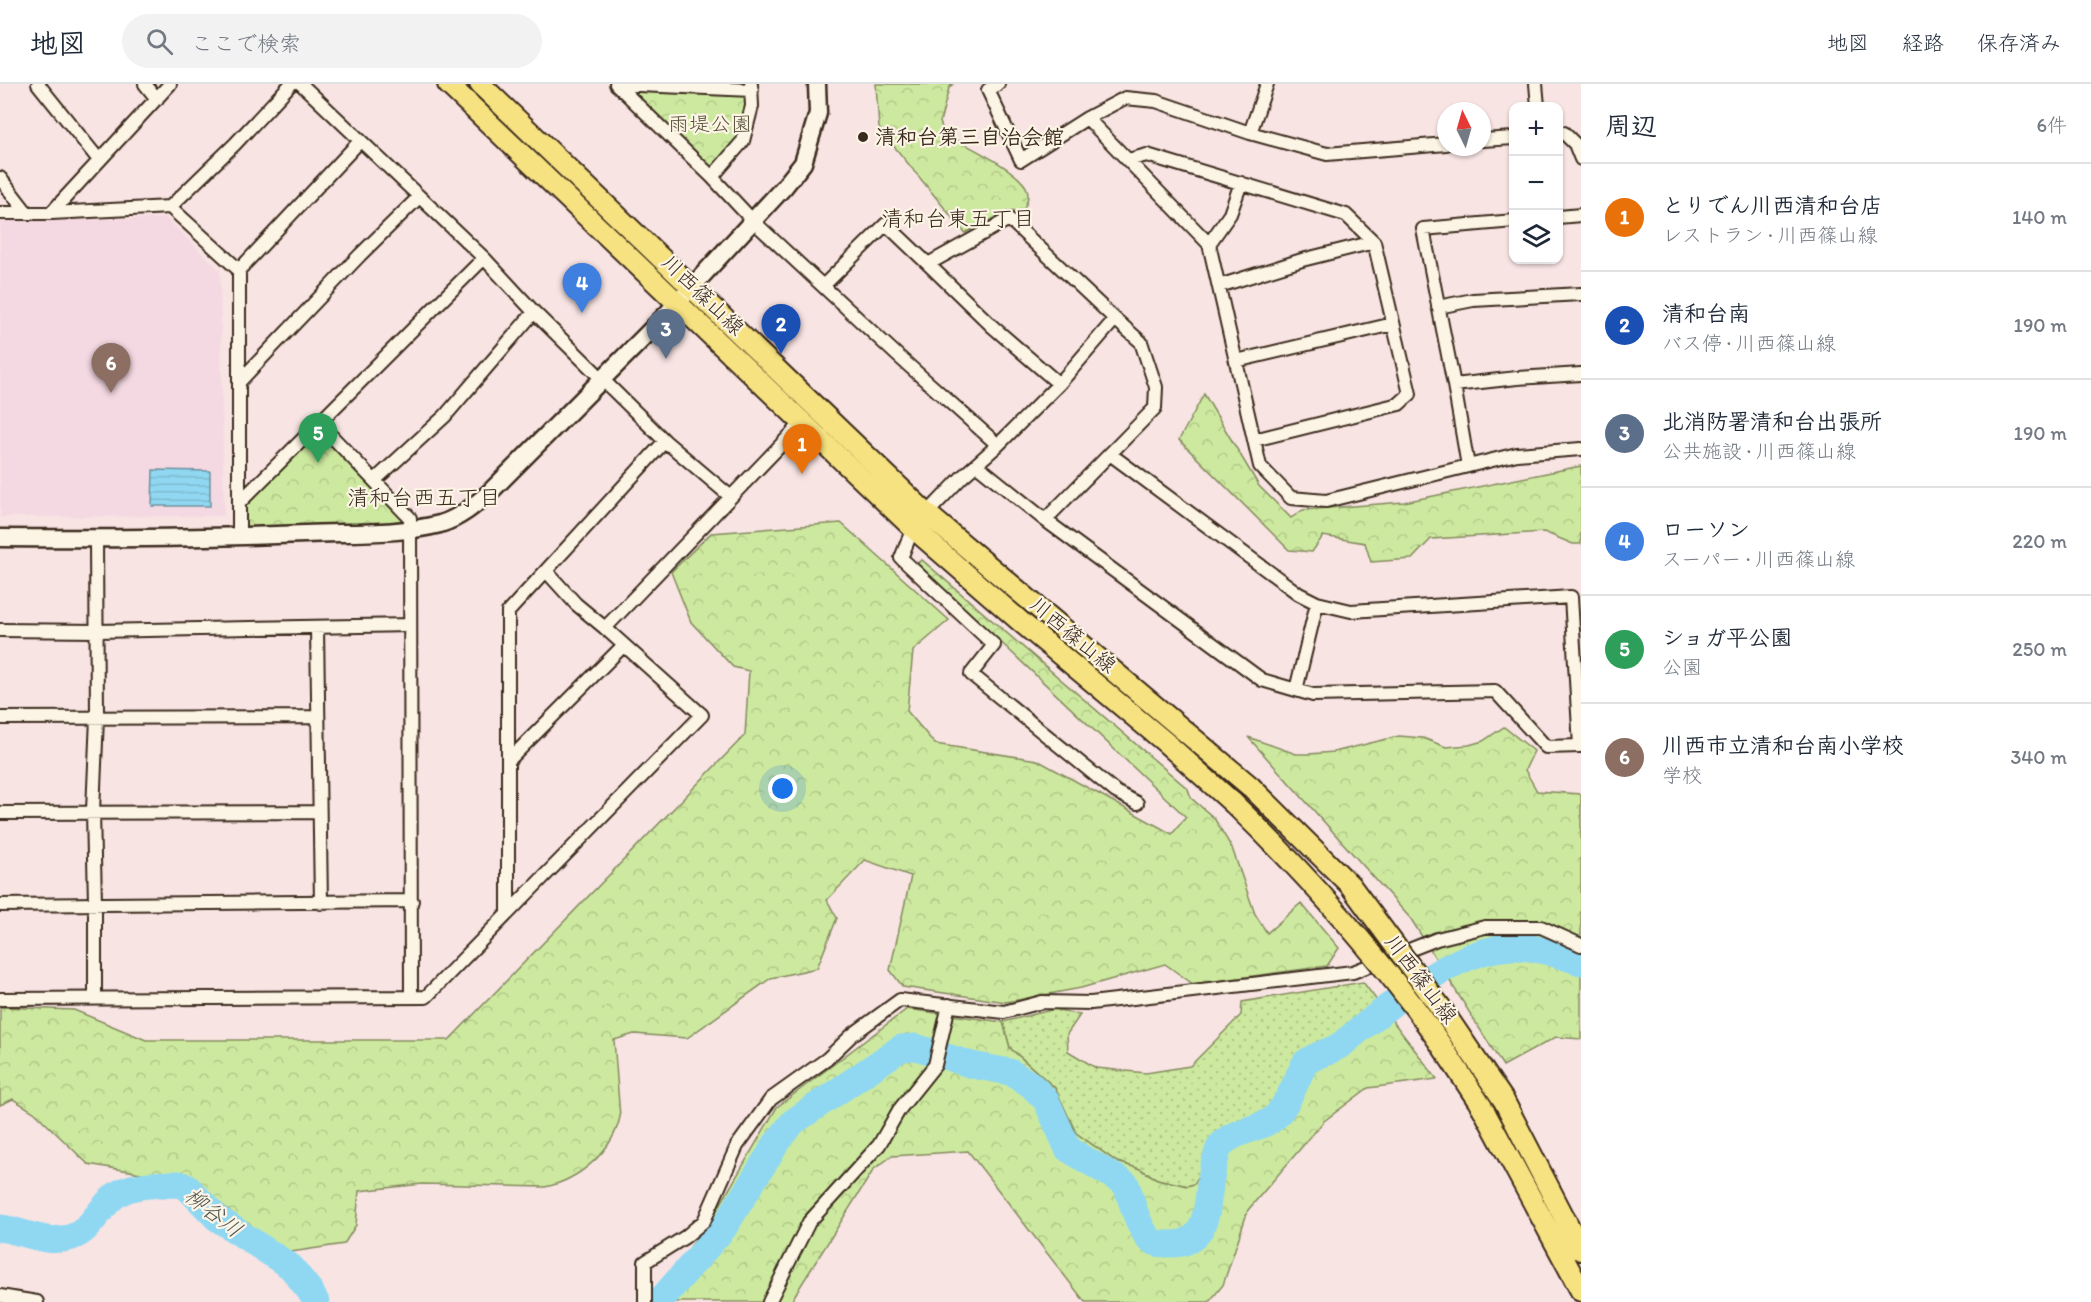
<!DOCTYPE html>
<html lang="ja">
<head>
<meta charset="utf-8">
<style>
  :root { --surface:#fff; --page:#f2f2f3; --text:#1f2937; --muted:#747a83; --line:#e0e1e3; --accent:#2563eb }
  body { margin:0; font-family:Itim,"Klee One",sans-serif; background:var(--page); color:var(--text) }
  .controls { position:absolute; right:18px; top:18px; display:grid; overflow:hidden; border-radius:12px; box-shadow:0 2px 4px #0004 }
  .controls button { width:54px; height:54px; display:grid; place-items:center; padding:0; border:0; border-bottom:2px solid var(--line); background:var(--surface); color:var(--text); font:30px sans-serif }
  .compass { position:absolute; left:1437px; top:18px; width:54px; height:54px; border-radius:50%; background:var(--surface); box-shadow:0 2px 4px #0004; rotate:355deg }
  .you { position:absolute; left:783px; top:705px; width:21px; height:21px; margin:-15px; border:4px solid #fff; border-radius:50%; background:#1a73e8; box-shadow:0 0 0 9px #1a73e833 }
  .badge { display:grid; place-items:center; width:39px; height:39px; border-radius:50%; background:var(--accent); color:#fff; font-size:20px; font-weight:700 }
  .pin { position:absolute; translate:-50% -50px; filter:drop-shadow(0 2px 3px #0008) }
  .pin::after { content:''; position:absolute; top:32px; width:21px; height:18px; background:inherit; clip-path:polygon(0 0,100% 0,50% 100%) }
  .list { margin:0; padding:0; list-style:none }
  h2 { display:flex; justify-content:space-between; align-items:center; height:78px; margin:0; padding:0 24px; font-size:26px }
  h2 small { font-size:20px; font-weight:400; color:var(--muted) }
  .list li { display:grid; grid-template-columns:39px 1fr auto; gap:18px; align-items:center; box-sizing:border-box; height:108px; padding:0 24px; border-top:2px solid var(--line) }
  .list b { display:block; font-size:22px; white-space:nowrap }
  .list p { margin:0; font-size:20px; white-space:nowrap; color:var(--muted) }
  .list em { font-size:20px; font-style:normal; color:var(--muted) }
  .icon { flex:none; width:33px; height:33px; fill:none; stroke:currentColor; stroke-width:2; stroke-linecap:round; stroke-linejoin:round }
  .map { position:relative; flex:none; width:1581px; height:1218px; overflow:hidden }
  header { display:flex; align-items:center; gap:36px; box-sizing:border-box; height:84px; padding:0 30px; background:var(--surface); border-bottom:2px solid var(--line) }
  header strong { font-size:28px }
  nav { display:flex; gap:33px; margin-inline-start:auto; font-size:21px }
  .search { width:420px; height:54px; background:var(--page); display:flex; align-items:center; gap:15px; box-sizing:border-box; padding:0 21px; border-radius:33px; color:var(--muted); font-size:22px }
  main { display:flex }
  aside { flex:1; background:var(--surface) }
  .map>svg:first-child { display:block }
</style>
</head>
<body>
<header>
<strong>地図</strong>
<div class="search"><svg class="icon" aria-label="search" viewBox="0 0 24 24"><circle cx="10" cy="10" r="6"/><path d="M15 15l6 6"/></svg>ここで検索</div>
<nav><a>地図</a><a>経路</a><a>保存済み</a></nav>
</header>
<main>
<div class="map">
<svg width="1581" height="1218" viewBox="0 0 1581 1218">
  <defs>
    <pattern id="grass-dots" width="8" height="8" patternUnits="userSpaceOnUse" patternTransform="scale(1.5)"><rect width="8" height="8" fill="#cde99f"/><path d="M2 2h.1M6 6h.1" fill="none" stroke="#b1c888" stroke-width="1.8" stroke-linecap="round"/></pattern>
    <pattern id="forest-crowns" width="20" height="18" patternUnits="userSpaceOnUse" patternTransform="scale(1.5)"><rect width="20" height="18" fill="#cde99f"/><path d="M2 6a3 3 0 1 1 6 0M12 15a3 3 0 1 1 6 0" fill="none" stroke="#b1c888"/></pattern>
    <pattern id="water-rules" width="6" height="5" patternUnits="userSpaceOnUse" patternTransform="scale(1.5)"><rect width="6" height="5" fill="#90d8f2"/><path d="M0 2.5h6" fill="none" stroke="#7dbacf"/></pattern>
  </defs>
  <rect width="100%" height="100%" fill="#f8e4e3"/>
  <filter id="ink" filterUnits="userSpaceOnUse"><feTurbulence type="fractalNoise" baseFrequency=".0167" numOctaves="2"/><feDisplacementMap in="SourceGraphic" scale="12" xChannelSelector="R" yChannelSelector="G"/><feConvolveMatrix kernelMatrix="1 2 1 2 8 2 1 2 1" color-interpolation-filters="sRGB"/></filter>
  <g filter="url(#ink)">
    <path fill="#f5d9e2" d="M166 134 220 186 224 432 0 433V137Z"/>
    <path fill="url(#grass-dots)" stroke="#848a5e" stroke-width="1.5" d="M1363 898 1378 918 1292 986 1271 1030 1224 1054 1194 1100 1188 1102 1157 1095 1140 1085 1117 1078 1076 1049 1055 1004 1010 964 1003 938 1055 925 1080 931 1067 950 1068 967 1096 984 1146 989 1190 982 1241 931 1242 918Z"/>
    <path fill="url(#forest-crowns)" stroke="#848a5e" stroke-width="1.5" d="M616 0 752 6 743 57 712 93Z
      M876 0H953L949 4 940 38 944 49C965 61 1014 83 1026 103 1030 111 1027 118 1024 125L997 133 965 149 879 44Z
      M1204 310 1259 402 1291 434 1303 426 1404 418 1581 382V460H1573L1544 448 1431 455 1412 475 1371 478 1365 459 1323 452 1312 468 1289 466 1179 356Z
      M319 339 410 434 409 446 239 453V419Z
      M841 439 949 536 913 567 907 627 935 660 1037 676 1172 750 1186 733 917 479 922 476 1188 705 1191 714 1214 734 1232 764 1255 830 1267 849 1301 819 1339 864 1327 882 1193 900 1165 880 1081 904 1006 918 903 903 890 886 911 792 865 776 827 816 837 834 817 884 771 894 687 954 634 950 614 956 620 1033C613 1067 579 1096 545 1103L422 1100 359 1107 356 1141 344 1160 291 1168 276 1165 194 1098 88 1080 34 1028 13 1015 0 1021V923L74 926 146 956H449L745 651 749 587 733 583 691 538 671 488 711 449Z
      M1504 643 1534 667 1525 686 1537 707 1581 710V955L1556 953 1503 982 1411 835 1248 653 1296 670H1309L1334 668 1399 652 1423 654 1446 663 1469 661 1483 657Z
      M1378 918 1437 995 1368 1004 1324 1037 1248 1126 1223 1201 1209 1218H1085L968 1067 892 1072 874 1085 793 1214V1218H669L667 1196 720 1121 777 1023 907 925 1003 938 1010 964 1055 1004 1076 1049 1117 1078 1140 1085 1157 1095 1187 1102 1194 1100 1224 1054 1271 1030 1292 986Z"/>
    <path fill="url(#water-rules)" stroke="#6e929d" stroke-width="1.5" d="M153 386 210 387V422H152Z"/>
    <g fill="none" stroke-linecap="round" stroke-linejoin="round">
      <path stroke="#90d8f2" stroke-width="27" d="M0 1144C23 1147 45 1160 68 1154 90 1150 99 1123 116 1111 133 1099 159 1101 179 1100L187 1103 217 1134 291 1183 310 1207 316 1218
        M659 1218 723 1145 776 1060 793 1038 901 964 916 963 972 981 1010 988 1030 1000 1046 1016 1068 1065 1126 1100C1132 1118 1137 1140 1149 1155 1153 1159 1160 1160 1166 1160 1219 1163 1202 1109 1216 1074 1217 1070 1218 1064 1221 1061 1233 1046 1260 1046 1274 1034 1287 1023 1297 994 1305 979 1316 970 1331 968 1342 960 1386 924 1455 863 1515 863 1538 863 1559 871 1581 878"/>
      <defs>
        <path id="street" d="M38 0 99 76
          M145 0 157 15
          M301 0 484 174 534 228 665 357 731 413
          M616 0 712 93 753 137 897 271 998 361 1059 300 1115 235 1009 135 928 180 886 140 824 201
          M616 0 752 6
          M998 0 988 6 1021 76 1087 34 1209 160 1260 382 1291 414 1326 417 1517 370 1581 365
          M1267 0 1250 49 1327 70 1446 60
          M1536 0 1538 22
          M1087 34 1125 14 1156 17 1250 49
          M1558 50 1564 49 1575 60 1581 75
          M1482 56 1514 54
          M1128 76 1147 71 1346 131 1374 158 1410 310 1399 320 1254 356
          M712 93 743 57 752 22 751 0
          M0 94 27 129
          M170 123 235 60 291 0
          M0 129H51L170 123 239 186V453
          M51 129 170 0
          M1558 133 1581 131
          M1209 160 1230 130 1241 99
          M928 180 993 243 1059 300
          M239 186 360 57
          M1219 202 1302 176 1374 158
          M1438 223 1473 216 1581 210
          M1236 277 1393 240
          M239 298 360 171 419 113
          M1454 301 1517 294 1581 290
          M319 339 484 174
          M998 361 962 393 913 444 901 474 994 561 971 590 1116 708 1137 719
          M1110 370 1299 510 1317 519 1351 527 1571 513 1580 662 1546 663 1495 607 1313 611 1262 596 1045 436 1155 324 1156 303 1141 258 1115 235
          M977 381 1045 436
          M1468 382 1454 301 1423 145 1514 137
          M375 396 445 332 534 228
          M239 419 319 339 410 434 411 913
          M547 488 576 520 605 544
          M317 544 321 819
          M0 546 97 547 410 541
          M1296 606 1317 519
          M0 634 317 633
          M508 677 624 561
          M0 729 319 728
          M0 821 412 817
          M508 828V528L665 357
          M0 915 426 913 702 631 605 544 802 339
          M95 915V819L93 727 97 634 96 455
          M0 1212 37 1218
          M645 1218V1178L685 1153 704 1137 737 1062 771 1015 827 975 852 951 900 916 1004 928 1042 918 1091 919 1353 888 1437 855 1485 843H1541L1581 861
          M769 1218 809 1138 879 1061 899 1026 935 981 949 921"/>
        <path id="secondary" d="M0 454C102 455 203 454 305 450 349 448 397 451 440 440 460 434 475 421 490 408L665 232 784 103 803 79 818 29 817 0"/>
        <path id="primary" d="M448 0 913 444 1021 538 1165 658 1233 719
          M480 0 926 429 1251 703
          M1504 1017 1581 1166
          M1482 1023 1581 1207"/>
      </defs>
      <use href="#street" stroke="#3b2a1e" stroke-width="16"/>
      <use href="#secondary" stroke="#3b2a1e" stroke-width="21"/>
      <use href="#primary" stroke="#3b2a1e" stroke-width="24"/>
      <use href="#street" stroke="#fcf5e5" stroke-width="12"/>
      <use href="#secondary" stroke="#fcf5e5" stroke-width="16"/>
      <use href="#primary" stroke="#f7e281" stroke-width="20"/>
      <defs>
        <path id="primary-bridge" d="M1251 703 1350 801 1441 924 1504 1017
          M1233 719C1299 783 1360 851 1415 924 1439 956 1460 990 1482 1023"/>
      </defs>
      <use href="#primary-bridge" stroke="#3b2a1e" stroke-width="24" stroke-linecap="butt"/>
      <use href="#primary-bridge" stroke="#f7e281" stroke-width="20"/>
    </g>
  </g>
  <circle fill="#3b2a1e" stroke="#fcf5e5" stroke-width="2" cx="863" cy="53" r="6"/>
  <g text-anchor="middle" stroke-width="4.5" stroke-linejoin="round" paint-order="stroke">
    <g font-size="21" fill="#585038" stroke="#fcf5e5">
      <text x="710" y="47">雨堤公園</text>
    </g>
    <g font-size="21" font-weight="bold" fill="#3b2a1e" stroke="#fcf5e5" text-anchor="start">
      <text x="875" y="60">清和台第三自治会館</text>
    </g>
    <g font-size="21" fill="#3b2a1e" stroke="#fcf5e5">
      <text transform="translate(703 211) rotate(44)" y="7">川西篠山線</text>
      <text transform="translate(1073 551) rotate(40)" y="7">川西篠山線</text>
      <text transform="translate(1421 895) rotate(53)" y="7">川西篠山線</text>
    </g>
    <g font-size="22" fill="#3b2a1e" stroke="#fcf5e5">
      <text x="958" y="142">清和台東五丁目</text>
      <text x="424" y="421">清和台西五丁目</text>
    </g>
    <g font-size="22" font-style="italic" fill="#505653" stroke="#fcf5e5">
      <text transform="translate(214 1128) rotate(38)" y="8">柳谷川</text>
    </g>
  </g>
</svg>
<div class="controls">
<button>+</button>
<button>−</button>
<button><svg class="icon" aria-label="layers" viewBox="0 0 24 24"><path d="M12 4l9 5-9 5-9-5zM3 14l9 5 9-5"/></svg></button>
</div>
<svg class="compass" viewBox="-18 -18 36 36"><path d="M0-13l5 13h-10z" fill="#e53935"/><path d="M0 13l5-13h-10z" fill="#747a83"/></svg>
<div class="you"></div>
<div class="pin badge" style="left:802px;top:390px;background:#e8710a">1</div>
<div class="pin badge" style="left:781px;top:270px;background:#1a4fb4">2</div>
<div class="pin badge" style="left:666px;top:275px;background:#5c6f8a">3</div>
<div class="pin badge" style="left:582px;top:229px;background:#3f7fe0">4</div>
<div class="pin badge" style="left:318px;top:379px;background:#2e9e5b">5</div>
<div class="pin badge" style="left:111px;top:309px;background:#8d6e63">6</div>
</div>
<aside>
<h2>周辺<small>6件</small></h2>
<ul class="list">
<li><span class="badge" style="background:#e8710a">1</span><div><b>とりでん川西清和台店</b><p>レストラン · 川西篠山線</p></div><em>140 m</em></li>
<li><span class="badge" style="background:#1a4fb4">2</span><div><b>清和台南</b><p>バス停 · 川西篠山線</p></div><em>190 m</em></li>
<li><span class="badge" style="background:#5c6f8a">3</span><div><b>北消防署清和台出張所</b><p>公共施設 · 川西篠山線</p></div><em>190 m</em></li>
<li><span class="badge" style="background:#3f7fe0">4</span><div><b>ローソン</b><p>スーパー · 川西篠山線</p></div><em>220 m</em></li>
<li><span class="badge" style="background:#2e9e5b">5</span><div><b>ショガ平公園</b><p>公園</p></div><em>250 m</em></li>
<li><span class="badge" style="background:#8d6e63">6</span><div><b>川西市立清和台南小学校</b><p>学校</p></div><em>340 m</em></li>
</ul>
</aside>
</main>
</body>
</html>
